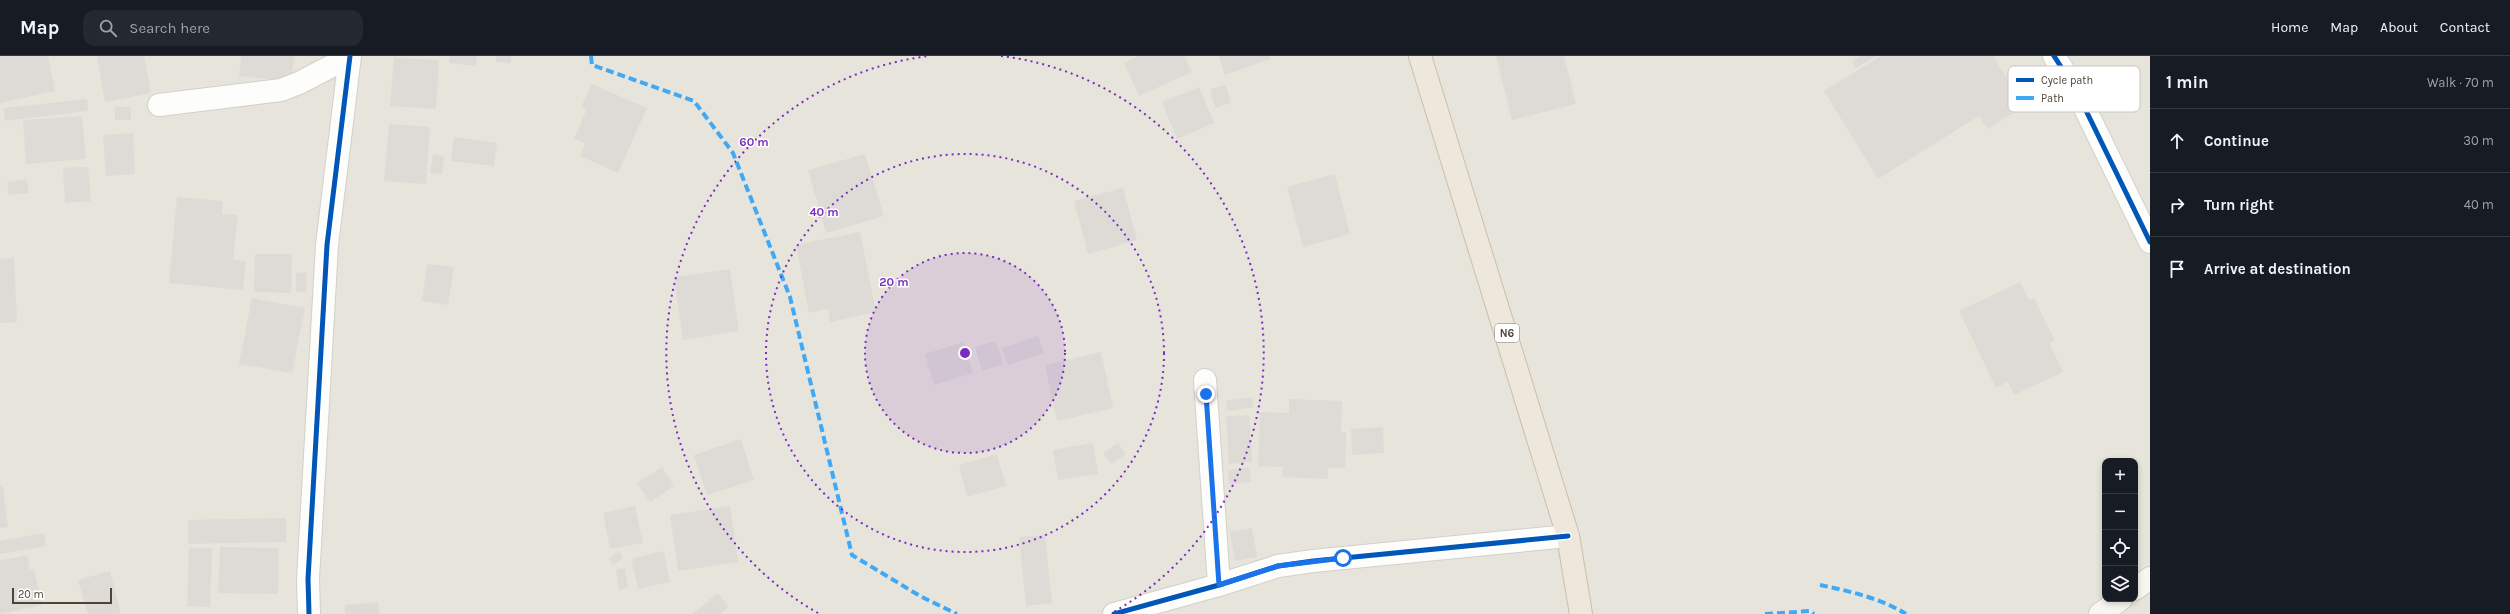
<!DOCTYPE html>
<html lang="en">
<head>
<meta charset="utf-8">
<style>
  :root { --surface:#171b24; --page:#242831; --text:#f1f3f6; --muted:#9ea1a6; --line:#363941 }
  body { margin:0; font-family:Karla,sans-serif; background:var(--page); color:var(--text) }
  .controls { position:absolute; right:12px; bottom:12px; display:grid; overflow:hidden; border-radius:8px; box-shadow:0 2px 6px #0003 }
  .controls button { width:36px; height:36px; display:grid; place-items:center; padding:0; border:0; border-bottom:1px solid var(--line); background:var(--surface); color:var(--text); font:20px sans-serif }
  .scale { position:absolute; left:12px; bottom:10px; width:100px; box-sizing:border-box; padding-left:4px; border:2px solid #4b4439; border-top:0; font-size:11px; line-height:14px; white-space:nowrap; color:#4b4439; -webkit-text-stroke:3px #fff; paint-order:stroke }
  .stop { position:absolute; width:12px; height:12px; margin:-9px; border:3px solid #1a73e8; border-radius:50%; background:#fff }
  .stop.end { background:#1a73e8; border-color:#fff; box-shadow:0 1px 4px #0008 }
  .list { margin:0; padding:0; list-style:none }
  h2 { display:flex; justify-content:space-between; align-items:center; height:52px; margin:0; padding:0 16px; font-size:17px }
  h2 small { font-size:13px; font-weight:400; color:var(--muted) }
  .list li { display:grid; grid-template-columns:26px 1fr auto; gap:12px; align-items:center; box-sizing:border-box; height:64px; padding:0 16px; border-top:1px solid var(--line) }
  .list b { display:block; font-size:15px; white-space:nowrap }
  .list em { font-size:13px; font-style:normal; color:var(--muted) }
  .icon { flex:none; width:22px; height:22px; fill:none; stroke:currentColor; stroke-width:2; stroke-linecap:round; stroke-linejoin:round }
  .map { position:relative; flex:none; width:2150px; height:558px; overflow:hidden }
  header { display:flex; align-items:center; gap:24px; box-sizing:border-box; height:56px; padding:0 20px; background:var(--surface); border-bottom:1px solid var(--line) }
  header strong { font-size:19px }
  nav { display:flex; gap:22px; margin-inline-start:auto; font-size:14px }
  .search { width:280px; height:36px; background:var(--page); display:flex; align-items:center; gap:10px; box-sizing:border-box; padding:0 14px; border-radius:12px; color:var(--muted); font-size:15px }
  main { display:flex }
  aside { flex:1; background:var(--surface) }
  .map>svg:first-child { display:block }
</style>
</head>
<body>
<header>
<strong>Map</strong>
<div class="search"><svg class="icon" aria-label="search" viewBox="0 0 24 24"><circle cx="10" cy="10" r="6"/><path d="M15 15l6 6"/></svg>Search here</div>
<nav><a>Home</a><a>Map</a><a>About</a><a>Contact</a></nav>
</header>
<main>
<div class="map">
<svg width="2150" height="558" viewBox="0 0 2150 558">
  <rect width="100%" height="100%" fill="#f4f2ee"/>
  <path fill="#e7e4dc" fill-rule="evenodd" d="M0 0H2150V558H0ZM2105 405H2135V543H2105Z"/>
  <path fill="#dedbd6" d="M0 0H48L55 35 0 47Z
    M97 0H144L151 37 105 46Z
    M241 0H294L291 25 239 20Z
    M450 0H477L476 10 449 7Z
    M496 0H511V7L496 6Z
    M1139 0H1184L1192 16 1139 40 1124 7Z
    M1219 0H1269L1270 3 1225 19Z
    M1496 0H1564L1576 48 1512 64Z
    M1861 0H1877L1855 12 1852 5Z
    M1881 0H1993L2024 50 1988 73 1979 60 1878 123 1824 35Z
    M394 2 439 4 436 53 390 50Z
    M592 28 647 52 618 117 580 100 585 87 574 83 587 53 581 51Z
    M1226 29 1231 47 1215 52 1210 33Z
    M1199 31 1214 67 1177 83 1162 46Z
    M87 43 88 55 5 65 4 52Z
    M115 51H131V64H115Z
    M82 60 86 103 26 108 23 64Z
    M389 68 430 71 426 128 384 125Z
    M133 77 135 118 106 120 103 79Z
    M454 81 497 87 494 110 451 105Z
    M433 98 444 100 442 118 430 117Z
    M865 98 884 160 826 177 808 114Z
    M88 111 91 145 65 147 63 112Z
    M1335 118 1350 178 1303 191 1287 131Z
    M27 123 29 137 9 139 7 126Z
    M1123 132 1137 184 1088 198 1074 145Z
    M177 141 223 145 222 158 238 159 233 204 246 205 243 234 169 227Z
    M860 176 876 256 830 266 828 253 809 257 796 189Z
    M255 198H292L291 237 254 236Z
    M14 202 17 266 0 267V203Z
    M427 208 454 211 448 249 422 245Z
    M730 213 739 275 683 284 674 221Z
    M306 216 307 236H296V217Z
    M2020 226 2029 244 2034 242 2055 285 2049 287 2063 316 2014 339 2008 326 1996 332 1959 255Z
    M252 242 305 252 292 317 239 308Z
    M1038 280 1044 297 1008 309 1002 292Z
    M996 285 1003 308 982 315 975 291Z
    M964 286 973 317 934 329 925 298Z
    M1101 296 1113 352 1057 365 1045 309Z
    M1252 341 1253 351 1228 355 1226 345Z
    M1289 343 1342 345 1341 376H1346L1345 412H1328V423L1282 421 1283 411 1258 410 1260 356 1289 357Z
    M1249 359 1252 406 1229 408 1226 360Z
    M1383 371 1384 397 1352 399 1351 373Z
    M741 383 754 424 707 439 694 399Z
    M1093 387 1098 418 1058 424 1053 394Z
    M1118 387 1126 398 1111 408 1103 397Z
    M997 398 1006 430 967 441 959 409Z
    M662 411 674 430 650 446 637 427Z
    M1249 411 1251 426 1229 428 1228 414Z
    M0 429H3L8 471 0 472Z
    M635 450 643 487 610 493 603 457Z
    M730 450 738 506 678 515 670 459Z
    M286 462V486L188 488V464Z
    M1252 472 1257 501 1235 505 1230 476Z
    M44 477 46 490 0 498V485Z
    M1045 479 1052 547 1026 550 1019 481Z
    M220 491 279 492 278 538 218 537Z
    M189 492H212L210 551 187 550Z
    M619 495 623 502 613 509 609 502Z
    M664 495 670 526 638 533 631 503Z
    M27 499 30 514 34 513 42 549 0 558V505Z
    M625 512 628 532 619 534 616 513Z
    M110 515 121 558H88L78 524Z
    M718 537 729 551 720 558H692Z
    M378 546 379 558H345V549Z"/>
  <g fill="none" stroke-linecap="round" stroke-linejoin="round">
    <defs>
      <path id="street" d="M2054 0 2076 34 2150 186
        M159 49 281 34 299 27 349 1
        M1205 324 1219 529
        M309 558 308 523 327 189 350 0
        M1114 558 1219 529 1278 510 1313 505 1568 480"/>
      <path id="secondary" d="M2135 533 2150 522
        M2100 558 2121 543"/>
      <path id="highway" d="M1420 0 1568 480 1581 558"/>
    </defs>
    <use href="#street" stroke="#d2d0cb" stroke-width="24"/>
    <use href="#secondary" stroke="#d3cfc5" stroke-width="24"/>
    <use href="#highway" stroke="#ccbfa9" stroke-width="24"/>
    <use href="#street" stroke="#fdfdfc" stroke-width="22"/>
    <use href="#secondary" stroke="#f7f6f1" stroke-width="22"/>
    <use href="#highway" stroke="#ede8db" stroke-width="22"/>
    <path stroke="#3fa9f5" stroke-width="4" stroke-dasharray="8 4" stroke-linecap="butt" d="M591 0 592 9 694 45 733 97 790 241 852 499 920 540 957 558
      M1820 529C1849 535 1880 542 1906 558
      M1765 558 1810 555 1814 558"/>
    <defs>
      <path id="cycleway" d="M2054 0 2076 34 2150 186
        M309 558 308 523 327 189 350 0
        M1114 558 1219 529 1278 510 1313 505 1568 480"/>
    </defs>
    <use href="#cycleway" stroke="#fff" stroke-width="8"/>
    <use href="#cycleway" stroke="#0057b8" stroke-width="5"/>
  </g>
  <g fill="none" stroke-linecap="round" stroke-linejoin="round">
    <path stroke="#1a73e8" stroke-width="5" d="M1206 338 1219 529 1278 510 1343 502"/>
  </g>
  <circle cx="965" cy="297" r="100" fill="#7b2cbf" fill-opacity=".12"/>
  <g fill="none" stroke="#7b2cbf" stroke-width="2" stroke-dasharray="2 4">
    <circle cx="965" cy="297" r="100"/>
    <circle cx="965" cy="297" r="199"/>
    <path d="M818 557A299 299 0 0 1 929 0M1001 0A299 299 0 0 1 1112 557"/>
  </g>
  <g text-anchor="middle" stroke-width="3" stroke-linejoin="round" paint-order="stroke">
    <rect fill="#fff" stroke="#817c74" stroke-width="1" x="1495" y="268" width="24" height="18" rx="3"/>
    <g font-size="11" font-weight="bold" fill="#4b4439">
      <text x="1507" y="281">N6</text>
    </g>
  </g>
  <rect x="2008" y="10" width="132" height="46" rx="6" fill="#fff" stroke="#c9c7c4" stroke-width="1"/>
  <rect x="2016" y="22" width="18" height="4" fill="#0057b8"/>
  <rect x="2016" y="40" width="18" height="4" fill="#3fa9f5"/>
  <g font-size="11" fill="#4b4439">
    <text x="2041" y="28">Cycle path</text>
    <text x="2041" y="46">Path</text>
  </g>
  <circle cx="965" cy="297" r="6" fill="#7b2cbf" stroke="#fff" stroke-width="2"/>
  <g font-size="12" text-anchor="middle" font-weight="bold" fill="#7b2cbf" stroke="#fff" stroke-width="3" stroke-linejoin="round" paint-order="stroke">
    <text x="754" y="90">60 m</text>
    <text x="824" y="160">40 m</text>
    <text x="894" y="230">20 m</text>
  </g>
</svg>
<div class="controls">
<button>+</button>
<button>−</button>
<button><svg class="icon" aria-label="locate" viewBox="0 0 24 24"><circle cx="12" cy="12" r="6"/><path d="M12 2v4M12 18v4M2 12h4M18 12h4"/></svg></button>
<button><svg class="icon" aria-label="layers" viewBox="0 0 24 24"><path d="M12 4l9 5-9 5-9-5zM3 14l9 5 9-5"/></svg></button>
</div>
<div class="scale">20 m</div>
<div class="stop" style="left:1343px;top:502px"></div>
<div class="stop end" style="left:1206px;top:338px"></div>
</div>
<aside>
<h2>1 min<small>Walk · 70 m</small></h2>
<ul class="list">
<li><svg class="icon" aria-label="ahead" viewBox="0 0 24 24"><path d="M12 20V5M6 11l6-6 6 6"/></svg><div><b>Continue</b></div><em>30 m</em></li>
<li><svg class="icon" aria-label="right" viewBox="0 0 24 24"><path d="M7 20v-9h11M14 6l5 5-5 5"/></svg><div><b>Turn right</b></div><em>40 m</em></li>
<li><svg class="icon" aria-label="arrive" viewBox="0 0 24 24"><path d="M6 21V4h12l-3 4 3 4H6"/></svg><div><b>Arrive at destination</b></div></li>
</ul>
</aside>
</main>
</body>
</html>
